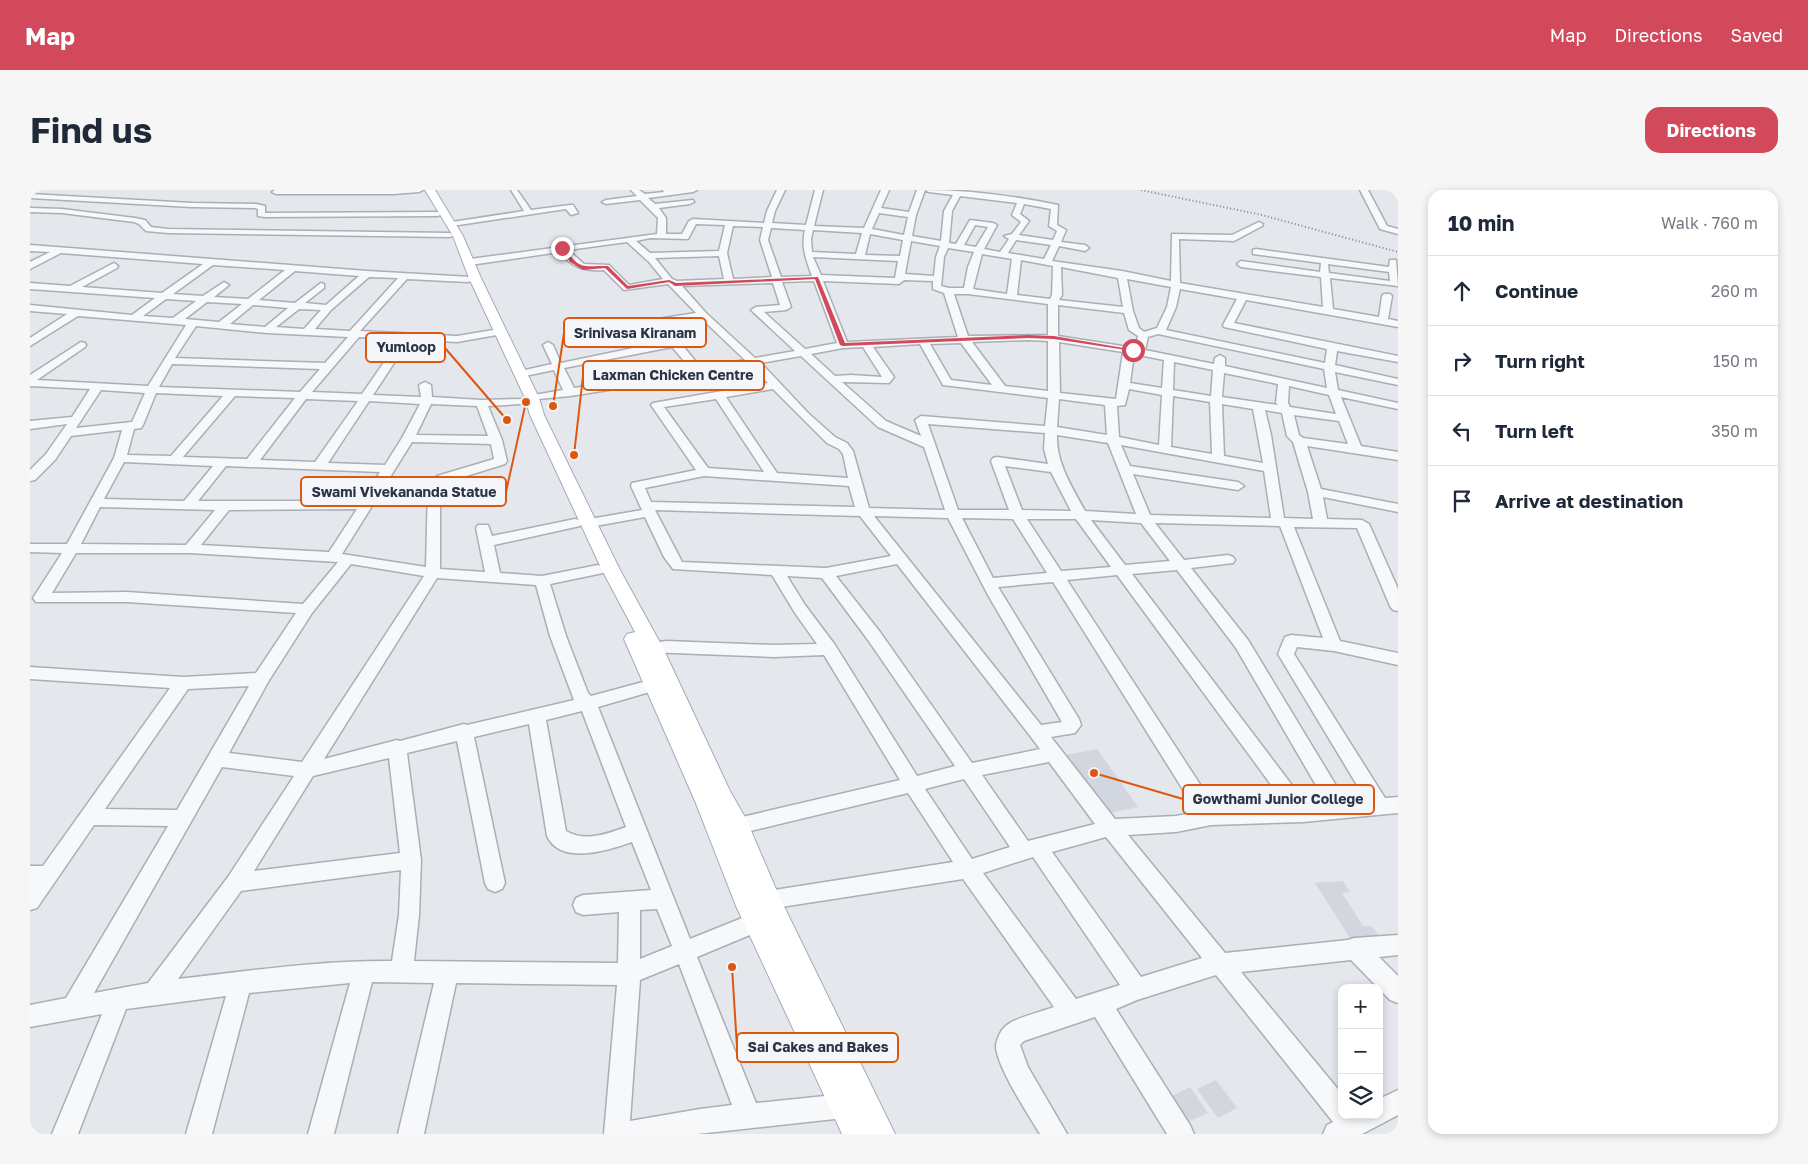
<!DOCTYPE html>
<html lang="en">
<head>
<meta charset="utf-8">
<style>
  :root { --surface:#fff; --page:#f6f6f7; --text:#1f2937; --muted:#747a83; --line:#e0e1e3; --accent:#d1495b }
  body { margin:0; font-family:"Golos Text",sans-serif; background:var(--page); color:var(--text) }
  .controls { position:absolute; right:15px; bottom:15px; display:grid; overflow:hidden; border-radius:10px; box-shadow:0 2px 8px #0003 }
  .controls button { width:45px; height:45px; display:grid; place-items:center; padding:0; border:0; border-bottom:1px solid var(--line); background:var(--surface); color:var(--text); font:25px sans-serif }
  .stop { position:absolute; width:15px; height:15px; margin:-11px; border:4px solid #d1495b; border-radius:50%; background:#fff }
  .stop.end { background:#d1495b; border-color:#fff; box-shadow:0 1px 5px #0008 }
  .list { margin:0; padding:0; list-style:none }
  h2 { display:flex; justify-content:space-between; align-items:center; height:65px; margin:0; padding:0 20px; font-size:21px }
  h2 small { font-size:16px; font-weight:400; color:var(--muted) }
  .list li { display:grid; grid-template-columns:32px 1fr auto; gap:15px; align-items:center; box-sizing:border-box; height:70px; padding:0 20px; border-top:1px solid var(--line) }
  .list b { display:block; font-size:19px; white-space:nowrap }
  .list em { font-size:16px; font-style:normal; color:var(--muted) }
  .icon { flex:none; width:28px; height:28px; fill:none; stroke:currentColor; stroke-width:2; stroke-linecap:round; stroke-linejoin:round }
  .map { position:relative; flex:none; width:1368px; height:944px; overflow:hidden; border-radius:15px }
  header { display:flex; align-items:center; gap:30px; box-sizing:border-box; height:70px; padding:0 25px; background:var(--accent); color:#fff }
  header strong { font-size:24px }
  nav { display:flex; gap:28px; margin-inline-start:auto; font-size:18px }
  .intro { display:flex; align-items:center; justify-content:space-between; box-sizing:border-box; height:120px; padding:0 30px }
  h1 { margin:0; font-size:35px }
  .button { padding:12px 22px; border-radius:15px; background:var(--accent); color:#fff; font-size:18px; font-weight:700 }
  main { display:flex; gap:30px; padding:0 30px }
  aside { flex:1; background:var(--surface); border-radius:15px; box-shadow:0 2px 8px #0003 }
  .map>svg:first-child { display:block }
</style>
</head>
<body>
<header>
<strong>Map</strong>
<nav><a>Map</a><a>Directions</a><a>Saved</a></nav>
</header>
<div class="intro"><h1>Find us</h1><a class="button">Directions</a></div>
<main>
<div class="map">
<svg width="1368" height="944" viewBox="0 0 1368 944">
  <rect width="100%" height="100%" fill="#e4e7ec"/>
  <path fill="#d2d6de" d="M1067 559 1108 617 1075 624 1036 565Z
    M1313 691 1320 702 1312 703 1333 736H1342L1351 749 1322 751 1285 693Z
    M1186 890 1207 918 1188 928 1167 899Z
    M1160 897 1178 923 1151 935 1134 910Z"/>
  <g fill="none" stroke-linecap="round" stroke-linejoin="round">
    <defs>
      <path id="minor" d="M245 0H393L389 2 363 4H246L242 2Z
        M481 0H487L501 20 540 15H543L548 23 541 25 536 19 422 36 418 34 422 32 494 21Z
        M601 0H609L615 4 634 2 633 0H667L663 2 618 8 625 14 663 10 664 12 660 14 629 18 636 28V44H652L659 31 663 29 734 33 737 21 747 0H755L745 21 742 33 776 35 785 0H793L784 36 834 38 851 0H859L851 18 879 22 887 0H895L886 25 882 46 911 51 914 21 923 5 899 2 895 0C939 0 985 6 1028 15L1027 35 1036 40 1031 52 1055 55 1059 58 1055 61 1029 56 1022 71 1092 81 1141 91 1142 44 1202 45 1229 32 1233 34 1232 36 1204 51 1149 49 1150 93 1293 117 1291 87 1211 77 1207 74 1211 71 1290 82 1291 73 1223 64V60L1226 59 1359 77 1360 70H1366L1368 96 1300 88 1303 119 1349 127 1352 106 1354 104H1360L1362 106 1358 129 1368 131V137L1216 110 1204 133 1368 166V172L1307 161 1305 175 1368 189V195L1305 182 1308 200 1368 213V219L1311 207 1331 256 1368 262V270L1277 256 1291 299 1368 314V322L1293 307 1297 329 1332 330 1339 334 1368 399V421L1363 420 1360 416 1327 338 1264 337 1310 451 1368 463V475L1304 461 1267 457 1264 464 1355 608 1368 607V623L1273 632 1181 635 1146 642 1098 645 1195 763 1318 750 1324 748 1368 745V765L1349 767 1368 786V813L1360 810 1321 770 1211 782 1312 904V925H1349V909L1368 900V925L1332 944H1293L1297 935 1303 932 1186 785 1107 810 1086 819 1160 935 1164 944H1137L1065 827 994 851 990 855 998 877 1037 944H1010C999 926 965 874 966 855 967 848 972 838 977 835 987 827 1011 822 1024 817L933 689 738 719 731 717 728 710 731 703 738 701 923 672 878 603 708 644 701 642 698 636 701 630 708 628 870 590 794 465 744 467 617 462 615 458 617 454 636 451 744 455 787 454 765 423 742 385 643 379 634 367 615 327 560 337 553 333 560 329 612 320 601 296 602 293 666 280 621 215 623 213 738 193 721 175 610 195 540 206 498 210 496 208 498 206 533 200 524 180 490 187 485 184 486 182 522 174 513 155 518 152 523 155 531 173 637 151 633 146 638 143 649 151 671 178 715 170 671 128 563 145 558 142 563 139 666 123 638 94 594 100 574 80C554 81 542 78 530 62L440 75 436 72 440 69 627 44 628 28 610 10 576 14 572 12 576 10 607 6ZM930 6 987 13 982 25 991 32 982 44 974 46 979 49 970 62 954 59 967 35 963 33 940 30 926 54 919 53 922 21ZM994 14 1021 19 1019 36 1027 41 1023 50 989 45 999 31 990 24ZM849 23 878 27 874 45 842 39ZM666 34 695 35 689 61 620 63 606 51 620 48 658 49ZM945 35 958 37 946 57 934 55ZM703 36 733 37 730 50 742 87 703 89 697 63ZM741 38 775 40C771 57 776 70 782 86L751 87 738 50ZM783 40 832 43 826 64 782 62 781 49ZM840 44 873 50 870 66 835 65ZM986 50 1021 55 1014 69 978 63ZM881 51 910 56 906 67 904 86 875 84ZM597 52 619 72 633 89 599 95 579 75 554 74 538 60ZM918 58 944 62 938 77 934 98H919L911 96 914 67ZM952 64 982 69 977 104 943 99ZM689 66 694 89 647 91 642 89 625 68ZM783 67 868 71 865 88 791 85ZM991 70 1023 76 1022 105 1020 109 987 105ZM1298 74 1359 82 1360 91 1299 83ZM1031 77 1088 88 1093 117 1029 110 1032 105ZM1097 89 1141 97 1137 117 1127 138 1114 142 1109 138 1103 121ZM874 90 903 91V99L914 103 928 147 817 152 793 91 869 94ZM784 91 807 153 775 159 734 122 756 120 761 117 752 92ZM743 93 750 115 726 117 721 120 765 161 725 168 676 123 652 96ZM1150 99 1207 109 1193 135 1194 137 1297 159 1295 173 1136 140 1146 117ZM924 104H938L1018 114V145L938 146ZM1028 115 1094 123 1099 140 1108 146 1105 158 1028 146ZM1128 144 1294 179 1297 198 1195 176V168L1190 165 1185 168 1184 174 1115 160 1118 147ZM998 150 1018 151V201L975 196 942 152ZM1029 152 1093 162 1086 209 1030 203ZM931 153 962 195 921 190 900 154ZM890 154 913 195 1018 208 1015 236 891 226 885 230 891 246 856 231 812 192 859 193 864 187 843 157ZM642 157 661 179 544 198 534 178ZM833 157 852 187 821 185 805 186 781 164 813 158ZM1104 164 1134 170 1132 198 1100 193ZM771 166 848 237 894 257 915 320 839 318 823 261 817 253 805 247 778 223 731 173ZM1144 172 1183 180 1181 206 1143 200ZM1194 183 1248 194 1246 213 1248 215 1192 207ZM1259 196 1299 205 1306 224 1260 217 1258 213ZM743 199 797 253 809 259 813 264 818 288 747 283 696 207ZM1099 199 1132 205 1129 255 1089 247 1087 216 1095 215ZM1143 206 1180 212 1182 264 1141 257ZM686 209 734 282 678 278 634 217ZM1029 209 1075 215 1077 245 1027 237ZM1192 214 1223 219 1233 273 1194 266ZM1235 220 1252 223 1257 246 1263 252 1278 302 1283 329 1254 328 1241 245ZM1264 225 1309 231 1318 254 1273 248 1269 245ZM898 234 1015 243 1014 259 1018 274 967 267 963 268 961 271 979 320H928ZM1027 245 1078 253 1106 324 1055 321C1042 297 1026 273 1027 245ZM1091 255 1234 281 1241 328 1120 325 1103 284 1208 300 1214 296 1208 292 1100 276ZM975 276 1021 282 1041 321 992 320ZM674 286 819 296 825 317 621 312 615 298ZM625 320 830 326 861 366 796 378 652 372ZM844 326 918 328 958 405 1032 532 1011 535ZM932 328 983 329 1017 383 963 388ZM997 329H1046L1081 377 1031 381ZM1061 330 1111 333 1140 371 1095 375ZM1125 333 1250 336 1293 448 1261 445 1255 447 1248 464 1336 610 1316 612 1218 450 1161 378 1203 373 1205 370 1203 367 1198 365 1154 370ZM867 374 1001 547 1010 559 942 573 850 442 806 386ZM1147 380 1206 458 1297 614 1277 615 1102 384ZM1087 385 1256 615 1186 619 1037 390ZM757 386 792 388 838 450 925 576 887 586 805 455 775 415ZM1023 392 1167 622 1146 626 1085 629 1021 547 1045 543 1051 535 1049 529 968 397ZM1019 572 1065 634 998 651 952 585ZM934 589 980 657 942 669 895 599ZM1076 647 1172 768 1111 787 1022 662ZM1003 667 1090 795 1046 809 953 683Z
        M1330 0H1338L1357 36 1368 39V44L1350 39Z
        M0 4 162 13 226 14 235 16V23L408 22 412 24 408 26 235 27 228 26V19L225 18 162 17 0 8Z
        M0 18 32 19 105 28 115 30 121 37 138 39 420 43 424 45 420 47 138 43 116 41 109 34 104 32 32 23 0 22Z
        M0 55 337 81 441 87V91L438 92 377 89 330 141 427 146 463 140 467 141V145L427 152 329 147 282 202 332 204 359 165 363 164 368 167 343 205 391 207 389 195 395 192 401 195 402 207 451 210 494 209 496 211 490 214 458 216 472 250 477 271 475 274 417 292 410 296V379L455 382 446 338 448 335H458L462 346 545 329 550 330 552 333 550 336 464 355 470 383 512 386 568 375 573 377 575 380 573 383 520 394 536 446 558 503 561 506 624 489 630 491 632 495 630 499 568 517 660 749 727 722 734 725 738 732 734 739 667 767 726 913 814 904 823 907 826 916 823 925 814 928 667 944H574L587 795 426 793 394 944H368L404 793 342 792 304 944H278L320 793 219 803 182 944H156L196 806 96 819 48 944H22L72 824 0 837V815L36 808 138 636 64 635 7 718 0 720V676H13L140 498 0 489V477L153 487 226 483 266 423 97 412H6L3 408 32 363 0 362V354H37L84 268 92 240 41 246 25 270 5 290 0 291V280L16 264 37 234 0 239V231L42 227 60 199 0 196V185L51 152 55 153 56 155 55 157 7 190 118 196 156 135 48 126 0 156V148L37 124 0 121V115L102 125 125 108 0 99V93L40 96 84 73 88 76 87 78 52 97 132 103 173 74 31 63 0 79V72L20 62 0 61ZM183 75 255 80 218 109 184 107 199 95 194 92 173 106 143 104ZM265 81 329 86 296 115 275 113 294 98V94L291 93 265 113 229 110ZM339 87 368 88 320 141 285 139 301 120ZM136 109 166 111 143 128 113 126ZM177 112 212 114 189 132 155 129ZM223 115 258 118 235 137 200 134ZM269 119 291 120 274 139 246 137ZM166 136 237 143 318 147 295 173 145 168ZM142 174 290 179 270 202 129 197ZM71 200 115 203 102 232 46 238ZM126 203 193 206 141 266 97 265 104 239 111 238 113 235ZM205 206 265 208 217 269 153 267ZM276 209 328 211 285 272 230 270ZM339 211 390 214 372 248 355 275 298 273ZM401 214 447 216 458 246 386 245ZM382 252 461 254 464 269 407 286 398 295 396 377 312 364ZM94 272 183 276 154 311 74 309ZM196 276 350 282 332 311H168ZM70 317 185 320 156 355 51 354ZM327 319 299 362 171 355 199 320ZM46 363H160L308 372 273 414 97 402 22 403ZM321 374 394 386 272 572 199 563 238 492 282 423ZM407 388 506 395 520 446 544 510 437 535 434 534 370 551 367 550 294 569ZM219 496 147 620 75 619 158 499ZM552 521 596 637C577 644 555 652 536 641L516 530ZM499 534 517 646C531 676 579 660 602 652L621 700 553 705 546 708 543 715 546 722 553 725 589 722 588 773 384 771 389 725 391 670 377 563 427 551 455 693 458 699 465 702 472 699 475 693 444 547ZM359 568 370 663 224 681 283 586ZM192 577 264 586 198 687 118 793 64 803ZM371 680 369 725 362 771C291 770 219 781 148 789L211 701ZM627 719 642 756 610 769V720ZM649 774 702 915 670 919 600 931 610 790Z"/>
      <path id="major" d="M395 0H405L433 46 451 88 509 208 514 225 590 380 633 458 700 601 716 629 749 706 865 944H812L706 716 665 611 594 449 597 444 605 442 572 380 500 225 495 208 439 88 423 46Z"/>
    </defs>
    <use href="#minor" stroke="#a9aeb7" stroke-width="3"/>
    <use href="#major" stroke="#a3abb8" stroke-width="2"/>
    <use href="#minor" fill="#f7f8fa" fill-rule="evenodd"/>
    <use href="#major" fill="#fff" fill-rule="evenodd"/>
    <path stroke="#7d8696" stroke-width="2" stroke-dasharray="1 2.5" stroke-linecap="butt" d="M1111 0 1232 25 1368 62"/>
  </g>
  <path fill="#d1495b" d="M531 57H534C551 82 552 75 578 76L598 96 639 90 646 93 788 87 815 153 998 145 1024 146 1105 160 1103 161 1024 149 998 148 813 156 810 155 785 89 645 96 639 92 597 99 575 78 553 80 540 72Z"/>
  <path fill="none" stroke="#df570f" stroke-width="2" d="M523 216L534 143M477 230L415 158M544 265L553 186M496 212L476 302M1064 583L1153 609M702 777L707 857"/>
  <g fill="#df570f" stroke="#f4f6f9" stroke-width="2">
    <circle cx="523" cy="216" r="5"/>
    <circle cx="477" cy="230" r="5"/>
    <circle cx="544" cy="265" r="5"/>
    <circle cx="496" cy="212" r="5"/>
    <circle cx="1064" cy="583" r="5"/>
    <circle cx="702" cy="777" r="5"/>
  </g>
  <g fill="#f4f6f9" stroke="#df570f" stroke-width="2">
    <rect x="534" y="128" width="142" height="29" rx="5"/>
    <rect x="336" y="143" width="79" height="29" rx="5"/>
    <rect x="553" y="171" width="181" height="29" rx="5"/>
    <rect x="271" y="287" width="205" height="29" rx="5"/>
    <rect x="1153" y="595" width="191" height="29" rx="5"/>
    <rect x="707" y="843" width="161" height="29" rx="5"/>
  </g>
  <g font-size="14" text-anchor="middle" font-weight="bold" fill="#2b3445">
    <text x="605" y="148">Srinivasa Kiranam</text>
    <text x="376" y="162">Yumloop</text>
    <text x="643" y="190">Laxman Chicken Centre</text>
    <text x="374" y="307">Swami Vivekananda Statue</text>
    <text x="1248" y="614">Gowthami Junior College</text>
    <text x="788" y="862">Sai Cakes and Bakes</text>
  </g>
</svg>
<div class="controls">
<button>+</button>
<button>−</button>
<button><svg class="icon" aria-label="layers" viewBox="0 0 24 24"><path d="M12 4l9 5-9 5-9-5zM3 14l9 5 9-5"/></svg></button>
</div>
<div class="stop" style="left:1103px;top:160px"></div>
<div class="stop end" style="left:532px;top:58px"></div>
</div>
<aside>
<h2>10 min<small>Walk · 760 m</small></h2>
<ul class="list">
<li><svg class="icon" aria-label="ahead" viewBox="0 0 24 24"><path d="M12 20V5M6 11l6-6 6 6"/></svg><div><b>Continue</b></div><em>260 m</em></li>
<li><svg class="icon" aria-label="right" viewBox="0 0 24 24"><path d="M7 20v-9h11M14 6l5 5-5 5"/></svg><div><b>Turn right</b></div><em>150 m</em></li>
<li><svg class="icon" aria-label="left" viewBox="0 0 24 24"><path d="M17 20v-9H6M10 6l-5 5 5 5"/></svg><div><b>Turn left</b></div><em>350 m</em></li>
<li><svg class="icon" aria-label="arrive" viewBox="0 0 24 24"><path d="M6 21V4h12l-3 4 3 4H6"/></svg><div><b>Arrive at destination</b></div></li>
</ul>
</aside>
</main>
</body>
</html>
